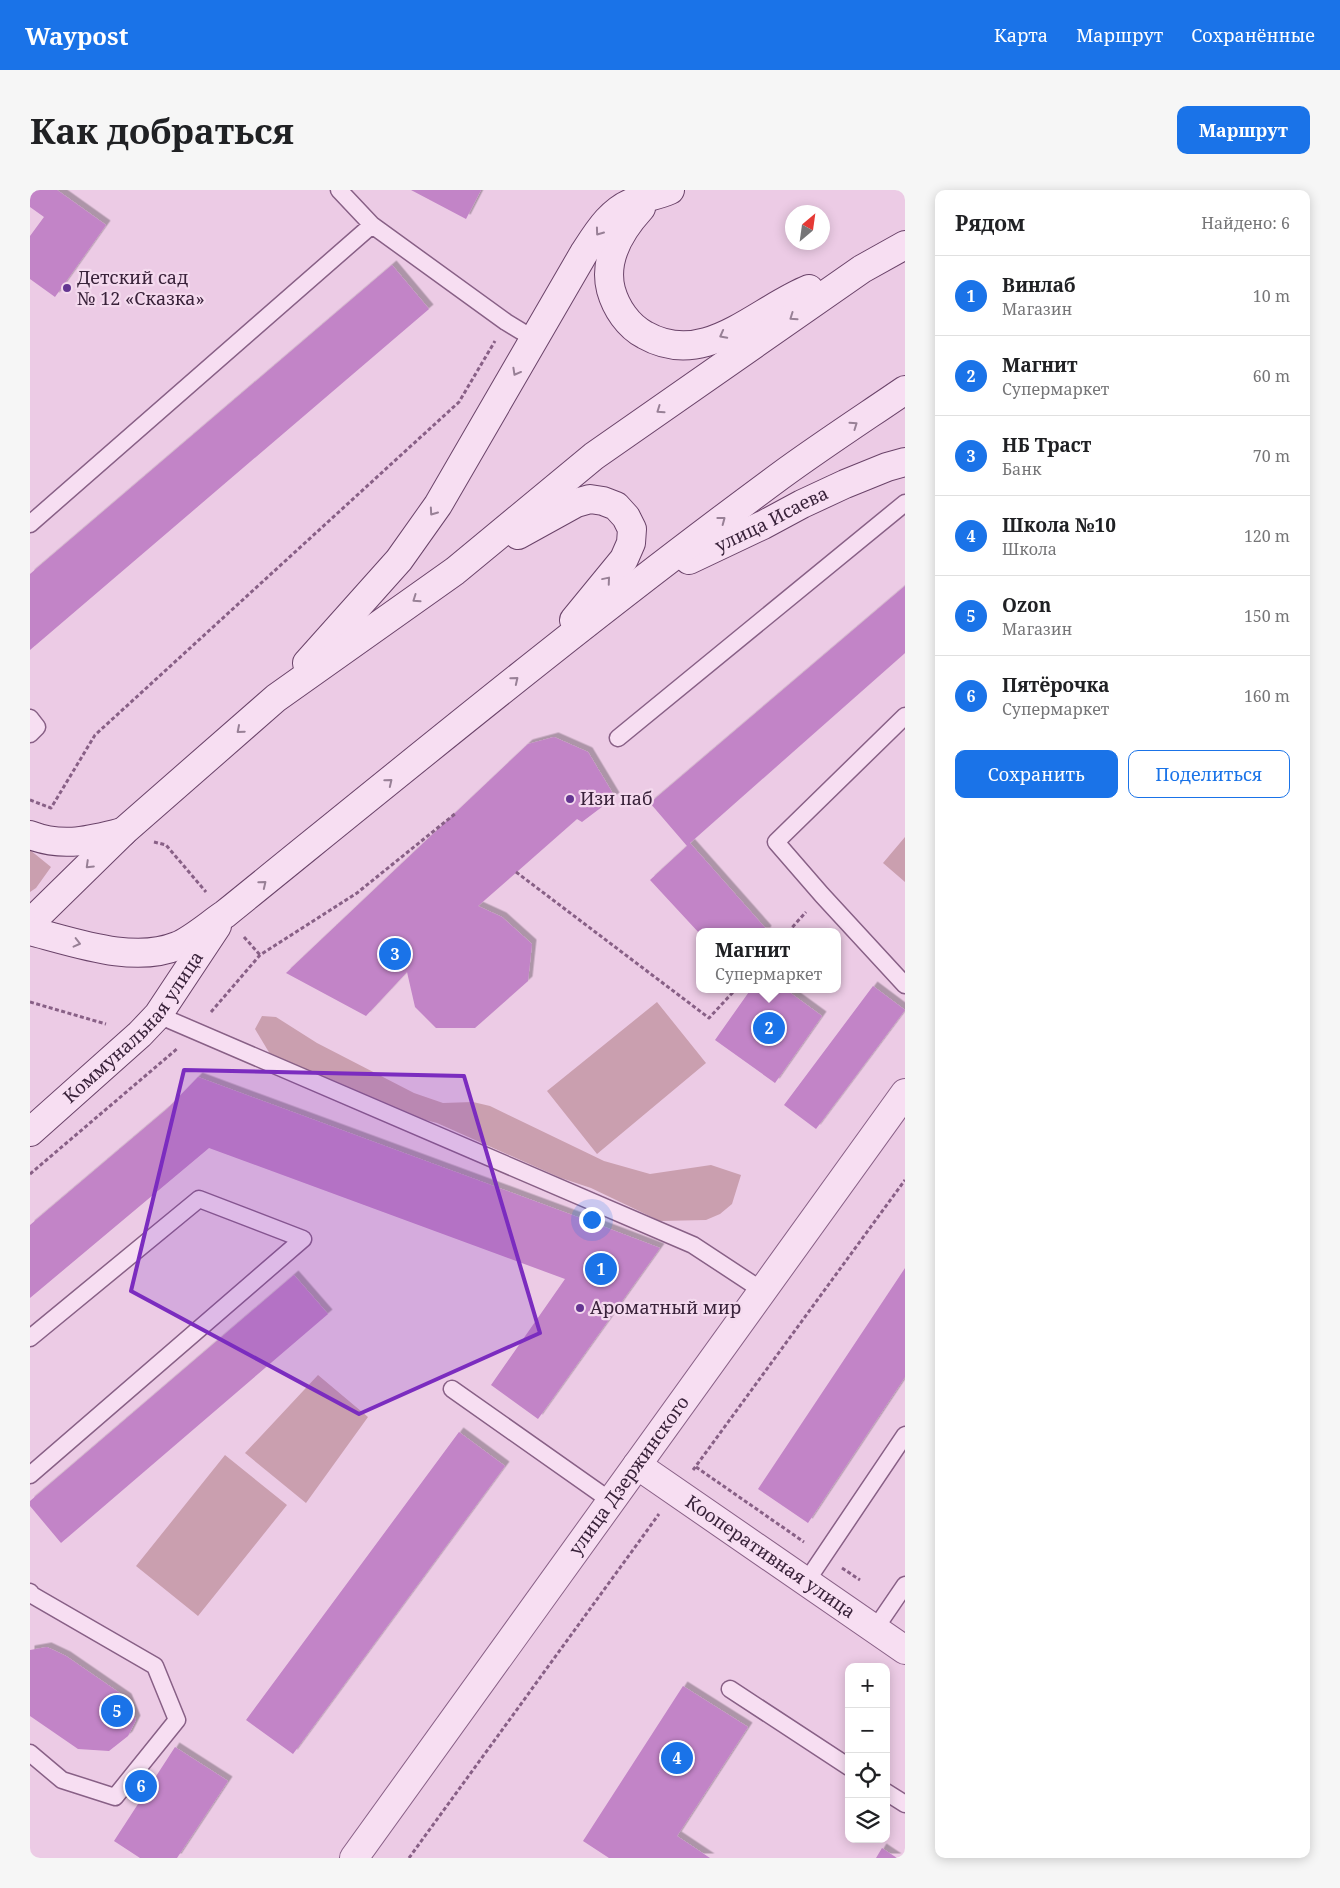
<!DOCTYPE html>
<html lang="ru">
<head>
<meta charset="utf-8">
<style>
  :root { --surface:#fff; --page:#f6f6f6; --text:#202124; --muted:#757577; --line:#e0e0e0; --accent:#1a73e8 }
  body { margin:0; font-family:"Noto Serif",serif; background:var(--page); color:var(--text) }
  .controls { position:absolute; right:15px; bottom:15px; display:grid; overflow:hidden; border-radius:10px; box-shadow:0 2px 12px #0003 }
  .controls button { width:45px; height:45px; display:grid; place-items:center; padding:0; border:0; border-bottom:1px solid var(--line); background:var(--surface); color:var(--text); font:25px sans-serif }
  .compass { position:absolute; left:755px; top:15px; width:45px; height:45px; border-radius:50%; background:var(--surface); box-shadow:0 2px 12px #0003; rotate:29deg }
  .you { position:absolute; left:561px; top:1029px; width:18px; height:18px; margin:-12px; border:4px solid #fff; border-radius:50%; background:#1a73e8; box-shadow:0 0 0 8px #1a73e833 }
  .badge { display:grid; place-items:center; width:32px; height:32px; border-radius:50%; background:var(--accent); color:#fff; font-size:16px; font-weight:700 }
  .pin { position:absolute; translate:-50% -50%; border:2px solid #fff; box-shadow:0 1px 5px #0006 }
  .popup { position:absolute; left:666px; top:738px; width:145px; height:65px; box-sizing:border-box; display:grid; place-content:center; border-radius:10px; background:var(--surface); filter:drop-shadow(0 1px 4px #0005); font-size:16px; white-space:nowrap; color:var(--muted) }
  .popup b { font-size:19px; color:var(--text) }
  .popup::after { content:''; position:absolute; left:50%; top:100%; margin-left:-10px; border:10px solid transparent; border-top-color:var(--surface) }
  .list { margin:0; padding:0; list-style:none }
  h2 { display:flex; justify-content:space-between; align-items:center; height:65px; margin:0; padding:0 20px; font-size:21px }
  h2 small { font-size:16px; font-weight:400; color:var(--muted) }
  .list li { display:grid; grid-template-columns:32px 1fr auto; gap:15px; align-items:center; box-sizing:border-box; height:80px; padding:0 20px; border-top:1px solid var(--line) }
  .list b { display:block; font-size:19px; white-space:nowrap }
  .list p { margin:0; font-size:16px; white-space:nowrap; color:var(--muted) }
  .list em { font-size:16px; font-style:normal; color:var(--muted) }
  .actions { display:flex; gap:10px; padding:15px 20px }
  .actions a { flex:1; padding:11px 0; border:1px solid var(--accent); border-radius:10px; text-align:center; font-size:18px; color:var(--accent) }
  .actions .main { background:var(--accent); color:#fff }
  .icon { flex:none; width:28px; height:28px; fill:none; stroke:currentColor; stroke-width:2; stroke-linecap:round; stroke-linejoin:round }
  .map { position:relative; flex:none; width:875px; height:1668px; overflow:hidden; border-radius:10px }
  header { display:flex; align-items:center; gap:30px; box-sizing:border-box; height:70px; padding:0 25px; background:var(--accent); color:#fff }
  header strong { font-size:24px }
  nav { display:flex; gap:28px; margin-inline-start:auto; font-size:18px }
  .intro { display:flex; align-items:center; justify-content:space-between; box-sizing:border-box; height:120px; padding:0 30px }
  h1 { margin:0; font-size:35px }
  .button { padding:12px 22px; border-radius:10px; background:var(--accent); color:#fff; font-size:18px; font-weight:700 }
  main { display:flex; gap:30px; padding:0 30px }
  aside { flex:1; background:var(--surface); border-radius:10px; box-shadow:0 2px 12px #0003 }
  .map>svg:first-child { display:block }
</style>
</head>
<body>
<header>
<strong>Waypost</strong>
<nav><a>Карта</a><a>Маршрут</a><a>Сохранённые</a></nav>
</header>
<div class="intro"><h1>Как добраться</h1><a class="button">Маршрут</a></div>
<main>
<div class="map">
<svg width="875" height="1668" viewBox="0 0 875 1668">
  <defs>
    <filter id="shadow"><feDropShadow dx="4.5" dy="-4.5" stdDeviation="0" flood-color="#0004"/></filter>
  </defs>
  <rect width="100%" height="100%" fill="#eccbe5"/>
  <path fill="#ca9faf" d="M875 647V692L853 673Z
    M0 660 21 677 6 698 0 702Z
    M627 812 676 873 567 964 517 901Z
    M232 826 246 827 287 853 384 903 413 913 443 912 460 916 574 971 620 984 681 975 711 985 702 1014 690 1024 676 1030 630 1031 561 998 531 988 407 933 380 926 240 864 225 839Z
    M288 1185 338 1227 276 1313 215 1263Z
    M195 1265 257 1315 168 1426 106 1376Z"/>
  <path fill="#c284c7" filter="url(#shadow)" d="M0 0H27L76 35 25 107 0 89V46L14 27 0 17Z
    M381 0H451L436 29Z
    M362 75 399 119 0 460V384Z
    M875 396V463L660 653 737 740 736 742H670V744L620 690 657 656 620 613Z
    M524 547 558 562 585 607 552 632 547 629 448 716 472 727 502 754 498 791 445 838H406L385 817 377 782 336 826 256 783 498 554Z
    M843 796 875 820 786 939 754 915Z
    M721 799H755L792 826 745 893 685 850Z
    M168 887 572 1036 630 1058 508 1229 461 1195 535 1089 179 958 0 1108V1035L137 919Z
    M875 1078V1187L778 1333 728 1299Z
    M264 1085 298 1124 31 1353 0 1316V1311Z
    M429 1242 475 1276 263 1564 216 1530Z
    M17 1457 36 1466 97 1508 106 1530 98 1546 79 1561 48 1559 0 1526V1460Z
    M653 1496 718 1537 647 1646 680 1668H579L553 1651Z
    M145 1557 198 1591 147 1668H110L84 1651Z
    M852 1658 867 1668H846Z"/>
  <g fill="none" stroke-linecap="round" stroke-linejoin="round">
    <defs>
      <path id="lane" d="M309 0 342 35 476 132 504 149
        M0 334 342 35
        M875 526 746 652 792 705 875 795
        M0 528 7 537 0 544
        M588 548 875 313
        M128 825 663 1055 733 1101
        M0 1148 169 1009 273 1049 0 1285
        M422 1199 581 1311
        M776 1392 875 1245
        M0 1402 2 1405 125 1476 147 1530 85 1607 32 1590 0 1563
        M845 1439 875 1395
        M700 1499 819 1577
        M856 1602 875 1614"/>
      <g id="street">
        <path id="s1" d="M607 1275 875 1460"/>
        <path id="s2" d="M324 1668 875 903"/>
      </g>
      <g id="secondary">
        <path d="M611 18C590 41 573 69 581 100 586 118 598 136 615 145 675 179 725 121 779 99"/>
        <path d="M488 345 546 313 560 309 573 311 586 316 596 327 602 339 601 353 594 369 544 430"/>
        <path id="s3" d="M659 370 733 335 772 314 815 294 857 277 875 272"/>
        <path d="M277 473 369 370 408 315 554 63C567 43 581 19 606 11 617 7 628 5 640 0"/>
        <path d="M0 645C34 658 59 650 93 642"/>
        <path d="M0 733 94 641 246 508 425 381 564 266 832 79 875 55"/>
        <path d="M0 741C44 752 103 774 147 756 162 750 180 734 195 724 378 576 560 426 750 286 791 256 834 228 875 200"/>
        <path id="s4" d="M0 942 110 844 128 825 187 736"/>
      </g>
    </defs>
    <use href="#lane" stroke="#886086" stroke-width="19"/>
    <use href="#street" stroke="#886086" stroke-width="30"/>
    <use href="#secondary" stroke="#6a4369" stroke-width="30"/>
    <path stroke="#886086" stroke-width="3" stroke-dasharray="4 2.5" stroke-linecap="butt" d="M0 610 21 618 65 545 429 212 465 151
      M124 652 136 655 176 702
      M486 682 679 828 706 799
      M758 742 776 722
      M214 747 230 765
      M0 812 76 834
      M181 822 230 765 327 703 426 623
      M0 984 148 858
      M666 1277 774 1352
      M663 1280 875 990
      M812 1378 830 1390
      M379 1668 629 1324"/>
    <use href="#lane" stroke="#f7def2" stroke-width="16"/>
    <use href="#street" stroke="#f7def2" stroke-width="28"/>
    <use href="#secondary" stroke="#f7def2" stroke-width="28"/>
  </g>
  <defs><path id="oneway-chevron" d="M-2-3.5L2.5 0L-2 3.5" fill="none" stroke-width="1.6" stroke-linecap="round" stroke-linejoin="round" transform="scale(1.25)"/></defs>
  <g stroke="#988096">
    <use href="#oneway-chevron" transform="translate(569 42) rotate(126)"/>
    <use href="#oneway-chevron" transform="translate(763 127) rotate(145)"/>
    <use href="#oneway-chevron" transform="translate(693 145) rotate(152)"/>
    <use href="#oneway-chevron" transform="translate(486 182) rotate(119)"/>
    <use href="#oneway-chevron" transform="translate(630 220) rotate(145)"/>
    <use href="#oneway-chevron" transform="translate(824 235) rotate(-35)"/>
    <use href="#oneway-chevron" transform="translate(403 322) rotate(125)"/>
    <use href="#oneway-chevron" transform="translate(692 330) rotate(-37)"/>
    <use href="#oneway-chevron" transform="translate(577 390) rotate(-50)"/>
    <use href="#oneway-chevron" transform="translate(386 409) rotate(145)"/>
    <use href="#oneway-chevron" transform="translate(485 490) rotate(-39)"/>
    <use href="#oneway-chevron" transform="translate(210 540) rotate(139)"/>
    <use href="#oneway-chevron" transform="translate(359 592) rotate(-39)"/>
    <use href="#oneway-chevron" transform="translate(59 675) rotate(136)"/>
    <use href="#oneway-chevron" transform="translate(233 694) rotate(-39)"/>
    <use href="#oneway-chevron" transform="translate(47 753) rotate(14)"/>
  </g>
  <path fill="#7b2cbf" fill-opacity="0.2" stroke="#7b2cbf" stroke-width="4" stroke-linejoin="round" d="M154 880 434 886 510 1143 329 1224 101 1101Z"/>
  <g fill="#643592" stroke="#f4daee" stroke-width="2">
    <circle cx="37" cy="98" r="5"/>
    <circle cx="540" cy="609" r="5"/>
    <circle cx="550" cy="1118" r="5"/>
  </g>
  <g text-anchor="middle" stroke-width="4.5" stroke-linejoin="round" paint-order="stroke">
    <g font-size="18" fill="#39223a" stroke="#f4daee" text-anchor="start">
      <text x="47" y="94">Детский сад<tspan x="47" dy="21">№ 12 «Сказка»</tspan></text>
      <text x="550" y="615">Изи паб</text>
      <text x="560" y="1124">Ароматный мир</text>
    </g>
    <g font-size="18" fill="#39223a" stroke="#f4daee">
      <text dy="6" stroke="none"><textPath href="#s3" startOffset="92">улица Исаева</textPath></text>
      <text dy="6" stroke="none"><textPath href="#s4" startOffset="148">Коммунальная улица</textPath></text>
      <text dy="6" stroke="none"><textPath href="#s2" startOffset="471">улица Дзержинского</textPath></text>
      <text dy="6" stroke="none"><textPath href="#s1" startOffset="162">Кооперативная улица</textPath></text>
    </g>
  </g>
</svg>
<div class="controls">
<button>+</button>
<button>−</button>
<button><svg class="icon" aria-label="locate" viewBox="0 0 24 24"><circle cx="12" cy="12" r="6"/><path d="M12 2v4M12 18v4M2 12h4M18 12h4"/></svg></button>
<button><svg class="icon" aria-label="layers" viewBox="0 0 24 24"><path d="M12 4l9 5-9 5-9-5zM3 14l9 5 9-5"/></svg></button>
</div>
<svg class="compass" viewBox="-18 -18 36 36"><path d="M0-13l5 13h-10z" fill="#e53935"/><path d="M0 13l5-13h-10z" fill="#757577"/></svg>
<div class="you"></div>
<div class="pin badge" style="left:571px;top:1079px">1</div>
<div class="pin badge" style="left:739px;top:838px">2</div>
<div class="popup"><b>Магнит</b>Супермаркет</div>
<div class="pin badge" style="left:365px;top:764px">3</div>
<div class="pin badge" style="left:647px;top:1568px">4</div>
<div class="pin badge" style="left:87px;top:1521px">5</div>
<div class="pin badge" style="left:111px;top:1596px">6</div>
</div>
<aside>
<h2>Рядом<small>Найдено: 6</small></h2>
<ul class="list">
<li><span class="badge">1</span><div><b>Винлаб</b><p>Магазин</p></div><em>10 m</em></li>
<li><span class="badge">2</span><div><b>Магнит</b><p>Супермаркет</p></div><em>60 m</em></li>
<li><span class="badge">3</span><div><b>НБ Траст</b><p>Банк</p></div><em>70 m</em></li>
<li><span class="badge">4</span><div><b>Школа №10</b><p>Школа</p></div><em>120 m</em></li>
<li><span class="badge">5</span><div><b>Ozon</b><p>Магазин</p></div><em>150 m</em></li>
<li><span class="badge">6</span><div><b>Пятёрочка</b><p>Супермаркет</p></div><em>160 m</em></li>
</ul>
<div class="actions"><a class="main">Сохранить</a><a>Поделиться</a></div>
</aside>
</main>
</body>
</html>
